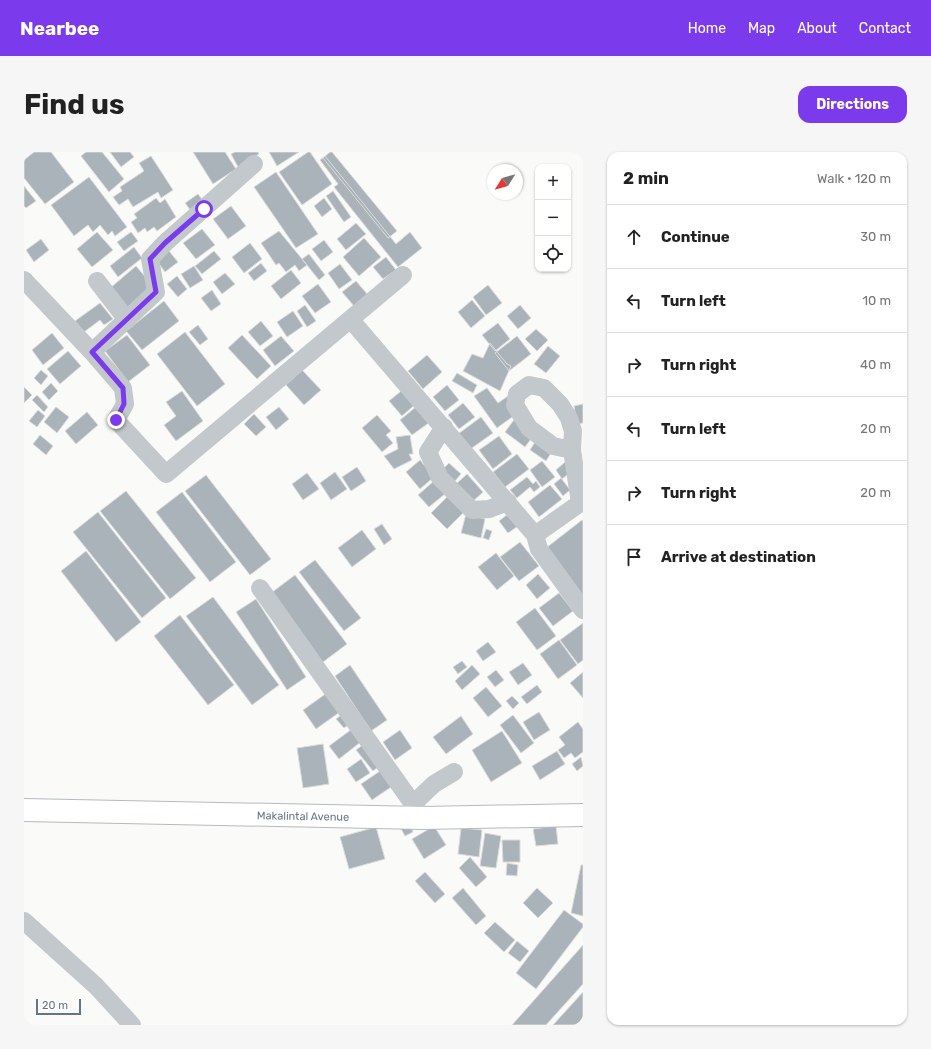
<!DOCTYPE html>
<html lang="en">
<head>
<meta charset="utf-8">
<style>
  :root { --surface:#fff; --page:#f6f6f6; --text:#222; --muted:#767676; --line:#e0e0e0; --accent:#7c3aed }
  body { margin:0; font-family:Rubik,sans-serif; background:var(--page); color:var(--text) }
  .controls { position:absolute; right:12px; top:12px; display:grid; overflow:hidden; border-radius:8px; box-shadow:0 1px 3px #0004 }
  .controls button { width:36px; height:36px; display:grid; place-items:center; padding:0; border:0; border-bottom:1px solid var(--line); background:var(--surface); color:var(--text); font:20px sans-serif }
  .compass { position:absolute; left:463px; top:12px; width:36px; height:36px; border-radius:50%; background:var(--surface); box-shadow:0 1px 3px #0004; rotate:233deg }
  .scale { position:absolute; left:12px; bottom:10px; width:45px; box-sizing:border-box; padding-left:4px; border:2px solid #657683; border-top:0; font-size:11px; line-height:14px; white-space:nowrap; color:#657683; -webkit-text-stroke:3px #fff; paint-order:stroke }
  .stop { position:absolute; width:12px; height:12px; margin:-9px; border:3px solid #7c3aed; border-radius:50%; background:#fff }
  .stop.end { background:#7c3aed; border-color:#fff; box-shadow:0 1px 4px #0008 }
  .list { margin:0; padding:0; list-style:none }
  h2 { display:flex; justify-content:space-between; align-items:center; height:52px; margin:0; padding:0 16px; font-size:17px }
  h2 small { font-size:13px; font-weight:400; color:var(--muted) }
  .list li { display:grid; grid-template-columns:26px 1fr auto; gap:12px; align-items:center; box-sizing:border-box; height:64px; padding:0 16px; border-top:1px solid var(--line) }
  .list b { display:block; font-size:15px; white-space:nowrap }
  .list em { font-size:13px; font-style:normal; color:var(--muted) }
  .icon { flex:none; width:22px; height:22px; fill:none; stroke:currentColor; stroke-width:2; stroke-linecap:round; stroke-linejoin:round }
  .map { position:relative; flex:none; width:559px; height:873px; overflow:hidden; border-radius:12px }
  header { display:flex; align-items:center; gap:24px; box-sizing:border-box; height:56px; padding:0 20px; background:var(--accent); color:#fff }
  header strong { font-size:19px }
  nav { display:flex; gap:22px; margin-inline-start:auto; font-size:14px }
  .intro { display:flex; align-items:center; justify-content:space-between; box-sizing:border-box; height:96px; padding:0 24px }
  h1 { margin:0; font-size:28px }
  .button { padding:10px 18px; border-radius:12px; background:var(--accent); color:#fff; font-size:14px; font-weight:700 }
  main { display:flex; gap:24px; padding:0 24px }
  aside { flex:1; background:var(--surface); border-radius:12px; box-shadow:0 1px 3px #0004 }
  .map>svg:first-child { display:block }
</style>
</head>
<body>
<header>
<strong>Nearbee</strong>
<nav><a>Home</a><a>Map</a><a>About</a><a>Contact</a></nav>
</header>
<div class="intro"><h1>Find us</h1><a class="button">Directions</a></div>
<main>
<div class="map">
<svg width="559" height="873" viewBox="0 0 559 873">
  <rect width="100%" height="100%" fill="#fafaf8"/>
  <path fill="#aab3b9" stroke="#dcdcda" d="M10 0H27L50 30 21 52 0 26V8Z
    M62 0H78L100 27 85 40 57 4Z
    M86 0H106L110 5 97 15Z
    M169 0H201L212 17 189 32Z
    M211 0H234L235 2 214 15 207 2Z
    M245 0H275L253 14Z
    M284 0H286L308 32 278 53 255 20Z
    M306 0H308L373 79 364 86 299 6Z
    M127 4 149 38 137 46 134 40 109 55 104 47 95 53 89 45 98 39 96 35 120 19 115 11Z
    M301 4 372 92 386 80 398 96 374 115 310 35 314 32 296 8Z
    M252 20 294 82 272 96 230 35Z
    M65 25 103 75 91 84 88 79 84 83 76 73 69 80 64 73 50 84 27 53Z
    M0 34 12 49 2 56 0 54Z
    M309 39 327 65 320 70 302 44Z
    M174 42 180 50 167 59 161 51Z
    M132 46 136 51 141 47 152 65 133 79 130 75 123 80 121 76 114 81 107 70 113 66 110 62Z
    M300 46 308 57 298 65 290 54Z
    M207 54 222 74 204 87 189 67Z
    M332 71 342 82 322 98 313 87Z
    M178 77 191 93 172 107 159 91Z
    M255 79 283 113 275 119 271 113 262 120 255 111 252 113 237 91Z
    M73 80 89 98 68 115 53 97Z
    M107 80 114 89 100 99 93 90Z
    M340 86 357 105 335 124 319 105Z
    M17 87 25 98 10 110 2 98Z
    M300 88 309 100 297 109 288 97Z
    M226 91 238 107 220 121 208 105Z
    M110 95 118 106 94 125 86 114Z
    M145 99 154 110 141 120 133 109Z
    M190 99 197 107 178 122 171 114Z
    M285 102 301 123 295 128 278 107Z
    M362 105 372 118 359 127 349 115Z
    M237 111 243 119 230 129 224 121Z
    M316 112 328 128 315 137 304 121Z
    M112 114 129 134 103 157 85 137Z
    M170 114 179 128 166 136 157 122Z
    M267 118 277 131 257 147 247 134Z
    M201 121 211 132 198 142 189 130Z
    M153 124 163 137 154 145 143 132Z
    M332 129 344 143 330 154 318 140Z
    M294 132 307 150 291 161 278 144Z
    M464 133 478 151 462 163 449 145Z
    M188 138 197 152 187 159 177 146Z
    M448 148 461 164 447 176 434 160Z
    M140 149 155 169 118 198 102 179Z
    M76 151 89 167 80 173 76 168 60 180 51 169Z
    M281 153 292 169 283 175 273 159Z
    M496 153 507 166 494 177 483 164Z
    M269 159 279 174 263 185 253 170Z
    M237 169 249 184 236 194 224 180Z
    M474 171 486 187 471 199 458 183Z
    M174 173 184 187 176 193 165 180Z
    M512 177 524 188 513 199 501 187Z
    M161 180 201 232 173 254 133 202Z
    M28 181 40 196 19 213 8 198Z
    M103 183 126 213 104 230 81 199Z
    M218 183 247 214 233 227 204 196Z
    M257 184 270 199 251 214 239 198Z
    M493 184 507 202 485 219 471 201Z
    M466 191 483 212 487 214 476 239 439 219 448 202 459 206Z
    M524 194 536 204 522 221 510 212Z
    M44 199 57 214 36 232 23 217Z
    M403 203 418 220 399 237 384 219Z
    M17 218 24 224 17 233 10 226Z
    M278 218 297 238 280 253 262 233Z
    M433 221 453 233 449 241 428 229Z
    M27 231 34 239 25 248 18 240Z
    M423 233 435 248 421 259 409 245Z
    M0 235 8 243 0 251Z
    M382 235 394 250 378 264 365 249Z
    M463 236 474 251 484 244 495 260 473 276 450 244Z
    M158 239 179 269 152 289 140 273 152 264 142 250Z
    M13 243 24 255 20 260 8 248Z
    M439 251 451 265 435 277 424 263Z
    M559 252V271L553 272 550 254Z
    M393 254 406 270 388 283 376 268Z
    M32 255 45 265 33 281 20 270Z
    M255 255 265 267 252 278 242 265Z
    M14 258 21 264 13 275 5 269Z
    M63 260 74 273 52 292 41 279Z
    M230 262 242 275 232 284 220 272Z
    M353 263 367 279 362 283 369 291 358 300 338 276Z
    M457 265 469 281 445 298 434 282Z
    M492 265 512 280 501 295 481 280Z
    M516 282 532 293 522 309 506 298Z
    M16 283 29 294 22 303 9 292Z
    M386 283 389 302H385L388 308 370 317 360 304 374 297 372 285Z
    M475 284 488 302 469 317 455 298Z
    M493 302 505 317 481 335 469 320Z
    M396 308 410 325 396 337 382 320Z
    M518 309 531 325 518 335 506 318Z
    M541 310 548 319 538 327 532 318Z
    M425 311 437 322 431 329 418 318Z
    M333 315 342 329 327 339 318 325Z
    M311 320 323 337 307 348 296 331Z
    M283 321 295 337 279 348 268 332Z
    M443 322 459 340 446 352 430 334Z
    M182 323 247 407 226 423 161 339Z
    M503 325 509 332 512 329 516 335 510 340 506 335 493 346 486 338Z
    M537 326 546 338 539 344 530 332Z
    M411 328 422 341 405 355 394 343Z
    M526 333 538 347 515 365 504 350Z
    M102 339 172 426 146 447 76 359Z
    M158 340 212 410 186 430 132 360Z
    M426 342 442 358 423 377 407 361Z
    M488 359 497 372 484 381 475 369Z
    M74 360 142 446 118 466 49 380Z
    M442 362 461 367 457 386 437 381Z
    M558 368 559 369V444L522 396Z
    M358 372 368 387 360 393 350 377Z
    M462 377 468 379 465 388 459 386Z
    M338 378 352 397 328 415 314 396Z
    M496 390 515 414 495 429 476 405Z
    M62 399 117 470 92 490 37 419Z
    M472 401 490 424 473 438 454 415Z
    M291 408 337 466 320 479 275 420Z
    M514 422 526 436 513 447 502 433Z
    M271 423 323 492 295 513 243 444Z
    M535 441 549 459 529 474 515 456Z
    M189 445 255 533 228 553 162 464Z
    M232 447 282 525 263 538 212 460Z
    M511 456 532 484 513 498 492 470Z
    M156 463 210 533 184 553 130 484Z
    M559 471V508L554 512 536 488Z
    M535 488 553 513 534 527 516 502Z
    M464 490 472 500 459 509 452 499Z
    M438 509 443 515 434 522 429 515Z
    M499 511 508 523 494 533 485 520Z
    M326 513 363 568 347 579 311 524Z
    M448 513 456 522 438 538 431 529Z
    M472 518 480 528 471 535 463 525Z
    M559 520V546L546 531Z
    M513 533 518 540 503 552 497 545Z
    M462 535 478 554 464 565 449 546Z
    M307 538 320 557 292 577 279 558Z
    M488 544 495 551 489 557 482 549Z
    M515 560 526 578 510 588 499 570Z
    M320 561 328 570 320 576 312 567Z
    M489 563 510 591 497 601 476 573Z
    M437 564 449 582 422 602 409 585Z
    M554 570 559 577V600L551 606 547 601 540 606 534 598 541 593 535 585Z
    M328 577 338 589 315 607 305 594Z
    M376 578 388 596 371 608 359 590Z
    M478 579 498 611 467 630 448 598Z
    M343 590 359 611 349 619 332 598Z
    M299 592 305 632 279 636 273 596Z
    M533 599 541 612 516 628 508 614Z
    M557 605 559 614 553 619 548 612Z
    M337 607 346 621 332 630 323 617Z
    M362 615 373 631 348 648 337 632Z
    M384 670 389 680 381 684 376 675Z
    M410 674 422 693 400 707 388 687Z
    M532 674 534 692 512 694 509 677Z
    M352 675 361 707 325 717 316 685Z
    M437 676 458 678 455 705 434 702Z
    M461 681 477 684 472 716 456 714Z
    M478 688H496V710H479Z
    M446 705 463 725 452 735 435 716Z
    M483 711 494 713 493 724 482 723Z
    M557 713H559V764L547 761Z
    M401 720 421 742 411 751 391 729Z
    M439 736 462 764 452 773 428 746Z
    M513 736 529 751 514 766 499 751Z
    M540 758 559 772V775L512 837 492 821Z
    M471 770 491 788 480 800 460 781Z
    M493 789 505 799 496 810 484 801Z
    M559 793V832L522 873H488Z
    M559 840V873H529Z"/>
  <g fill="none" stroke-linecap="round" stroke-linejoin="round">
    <defs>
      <path id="major" d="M0 658 399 666 559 663"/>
    </defs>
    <use href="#major" stroke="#b5babe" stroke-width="24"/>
    <path stroke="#c3c8cc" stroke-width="18" d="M0 128 68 200 132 140 126 107 141 91 230 12
      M73 129 103 168
      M327 168 511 383
      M68 200 99 236 101 252 92 268 142 322 379 123
      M420 275 404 300 416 326 448 358 465 357 484 350
      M548 298 529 294 505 276 491 253 493 242 505 233 520 236 536 252 545 266 549 279 548 298 556 351
      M556 351 511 383 515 397 559 458
      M236 436 399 666
      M389 652 410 632 430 620
      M0 769 72 834 108 873"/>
    <use href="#major" stroke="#fff" stroke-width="22"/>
  </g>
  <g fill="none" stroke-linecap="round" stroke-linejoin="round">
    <path stroke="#7c3aed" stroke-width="5" d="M92 268 100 252 99 236 68 200 132 140 126 107 141 91 180 57"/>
  </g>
  <g text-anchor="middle" stroke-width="4" stroke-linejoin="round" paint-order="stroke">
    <g font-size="11" fill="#657683" stroke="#fff">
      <text transform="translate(279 664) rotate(1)" y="4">Makalintal Avenue</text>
    </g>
  </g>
</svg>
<div class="controls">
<button>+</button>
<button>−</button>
<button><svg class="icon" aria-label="locate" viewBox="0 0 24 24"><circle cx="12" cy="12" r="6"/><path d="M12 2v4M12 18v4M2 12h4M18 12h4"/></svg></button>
</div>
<svg class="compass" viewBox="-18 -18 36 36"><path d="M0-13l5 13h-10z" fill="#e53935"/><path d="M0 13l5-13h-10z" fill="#767676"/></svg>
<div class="scale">20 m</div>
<div class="stop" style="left:180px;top:57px"></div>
<div class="stop end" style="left:92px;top:268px"></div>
</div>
<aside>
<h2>2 min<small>Walk · 120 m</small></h2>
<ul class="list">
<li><svg class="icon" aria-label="ahead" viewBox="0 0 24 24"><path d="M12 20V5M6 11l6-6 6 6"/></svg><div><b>Continue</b></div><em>30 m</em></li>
<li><svg class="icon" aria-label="left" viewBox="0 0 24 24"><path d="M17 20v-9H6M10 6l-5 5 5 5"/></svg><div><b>Turn left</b></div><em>10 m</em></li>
<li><svg class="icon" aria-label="right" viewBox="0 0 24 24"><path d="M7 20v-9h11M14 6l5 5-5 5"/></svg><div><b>Turn right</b></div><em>40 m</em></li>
<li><svg class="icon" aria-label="left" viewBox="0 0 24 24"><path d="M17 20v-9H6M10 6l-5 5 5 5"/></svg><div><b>Turn left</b></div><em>20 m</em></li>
<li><svg class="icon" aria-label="right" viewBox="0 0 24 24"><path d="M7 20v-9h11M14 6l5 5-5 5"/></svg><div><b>Turn right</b></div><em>20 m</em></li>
<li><svg class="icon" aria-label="arrive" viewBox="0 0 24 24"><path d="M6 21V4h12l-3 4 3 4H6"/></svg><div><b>Arrive at destination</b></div></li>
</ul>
</aside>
</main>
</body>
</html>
